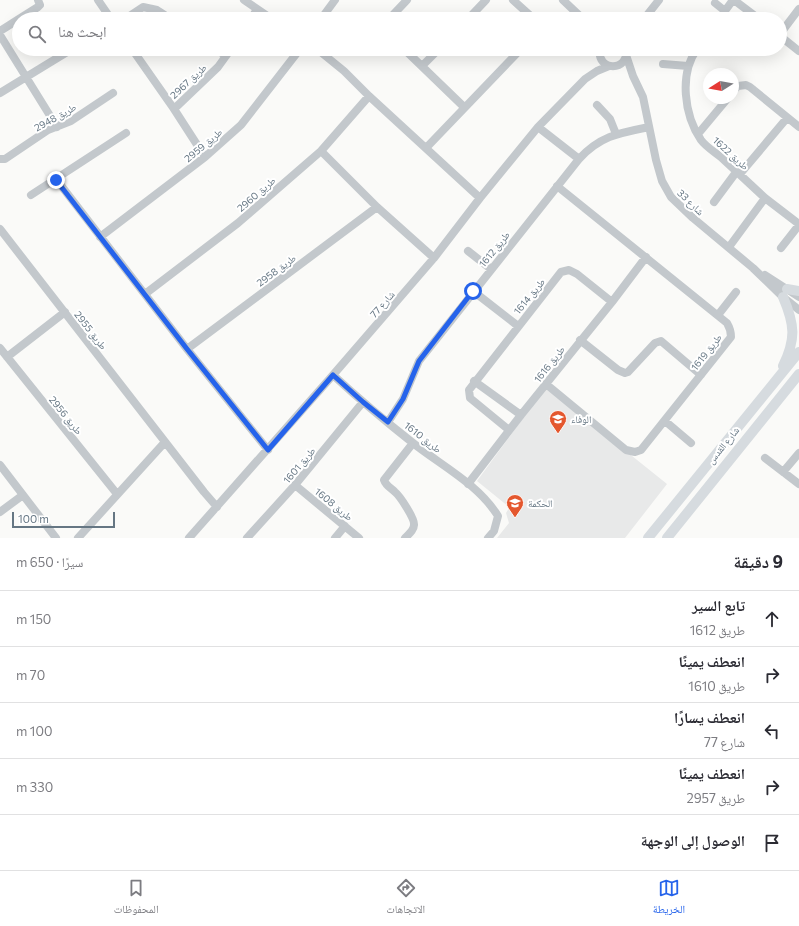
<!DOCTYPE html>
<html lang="ar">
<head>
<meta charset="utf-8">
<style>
  :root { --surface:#fff; --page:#f2f2f3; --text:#2b2b33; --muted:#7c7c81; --line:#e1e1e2; --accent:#2563eb }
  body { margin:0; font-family:Commissioner,"Noto Naskh Arabic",sans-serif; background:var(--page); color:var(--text); direction:rtl }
  .compass { position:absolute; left:703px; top:68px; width:36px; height:36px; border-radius:50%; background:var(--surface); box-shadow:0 4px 16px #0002; rotate:259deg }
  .scale { position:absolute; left:12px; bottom:10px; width:103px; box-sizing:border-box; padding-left:4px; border:2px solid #657683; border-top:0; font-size:11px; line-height:14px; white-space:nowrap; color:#657683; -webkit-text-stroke:3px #fff; paint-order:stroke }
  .stop { position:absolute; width:12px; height:12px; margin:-9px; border:3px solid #2563eb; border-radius:50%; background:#fff }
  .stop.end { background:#2563eb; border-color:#fff; box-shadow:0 1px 4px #0008 }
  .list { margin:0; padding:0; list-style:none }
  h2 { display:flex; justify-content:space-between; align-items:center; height:52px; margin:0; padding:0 16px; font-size:17px }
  h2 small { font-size:13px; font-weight:400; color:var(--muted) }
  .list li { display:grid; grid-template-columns:26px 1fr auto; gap:12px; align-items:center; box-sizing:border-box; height:56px; padding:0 16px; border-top:1px solid var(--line) }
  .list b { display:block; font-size:15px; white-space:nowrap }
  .list p { margin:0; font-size:13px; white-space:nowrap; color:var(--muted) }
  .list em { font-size:13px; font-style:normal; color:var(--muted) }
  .icon { flex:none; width:22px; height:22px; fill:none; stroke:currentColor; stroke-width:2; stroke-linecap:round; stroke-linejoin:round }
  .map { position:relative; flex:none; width:799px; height:538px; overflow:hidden; direction:ltr }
  .search { position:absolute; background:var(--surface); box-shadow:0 4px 16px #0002; left:12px; right:12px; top:12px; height:44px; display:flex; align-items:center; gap:10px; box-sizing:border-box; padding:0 14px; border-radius:22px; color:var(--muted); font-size:15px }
  .sheet { height:332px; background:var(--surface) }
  nav { display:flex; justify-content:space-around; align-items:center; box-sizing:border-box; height:56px; border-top:1px solid var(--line); background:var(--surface); font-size:11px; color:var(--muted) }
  nav a { display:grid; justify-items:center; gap:2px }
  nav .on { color:var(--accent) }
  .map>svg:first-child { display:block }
</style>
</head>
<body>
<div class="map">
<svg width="799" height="538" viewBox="0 0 799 538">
  <rect width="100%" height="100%" fill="#fafaf8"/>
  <path fill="#e8e9e9" d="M546 387 667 484 625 538H497L509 523 506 513 509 508 519 515 477 481Z"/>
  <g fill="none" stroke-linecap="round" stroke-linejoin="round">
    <path stroke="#c3c8cc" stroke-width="8" d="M98 0 111 19
      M244 0 272 19
      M513 0 534 19
      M563 0 583 19
      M734 0 759 19
      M715 3 725 11
      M19 19 38 7 40 5 38 0
      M125 19 143 7 157 10 171 19
      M251 19 257 9
      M321 19 335 0
      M389 19 407 0
      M468 19 486 0
      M644 19 659 0
      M719 19 733 0
      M0 31 19 19
      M780 34 799 9
      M0 35 57 127
      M780 36 799 51
      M132 49 174 109 205 157
      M216 49 226 56
      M317 49 344 71 369 96 480 198
      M404 49 464 107
      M600 49C596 72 630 72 626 49
      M697 49C679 74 684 115 701 140 706 147 715 152 722 158 736 171 751 185 765 198L729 247
      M626 55 633 76 643 97 656 160 662 181 671 197 693 218 753 268 783 297 799 310
      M663 64 688 66
      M422 66 439 49
      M733 91 738 86 746 85 750 87 799 127
      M0 93 72 49
      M597 105 610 119 616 134
      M174 109 218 67 231 49
      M538 127 579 159
      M698 134 728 98
      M426 148 521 49
      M321 151 377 207 434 258
      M0 159H5L48 130 71 121 113 93
      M740 174 787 118
      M56 179 187 349 268 450
      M31 195 126 133
      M765 198 799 224
      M714 202 737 171
      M0 229 204 492 217 507
      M100 237 205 157 241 125 300 49
      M781 248 799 225
      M468 251 491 269
      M765 275 799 297
      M473 291 518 326
      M145 294 238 223 321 151 369 96
      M718 315 736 292
      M580 340 618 370 625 373 628 372 655 343 661 341 701 375
      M0 348 117 494
      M187 349 377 207
      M7 357 65 312
      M333 375C359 399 385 421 413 443 442 466 478 484 498 516L494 531 488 538
      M474 381 521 415
      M546 384 626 450 635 452 641 450 731 337C731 331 730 328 727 323L557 186
      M665 421 691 443
      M388 422 403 399 419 361 579 159C600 136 619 133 649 127
      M509 430 470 398 469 390 561 272 569 270 577 274 612 302
      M765 458 799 484
      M0 465 56 538
      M783 472 799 453
      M468 484 521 415 612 302 646 257
      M295 485 359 538
      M0 512 23 495
      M78 538 165 442
      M189 538 333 375 434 258 480 198 538 127 585 79 597 71 609 66
      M247 538 295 485 363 402
      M335 538 345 526
      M405 538C409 534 414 530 414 525 415 519 400 496 395 492 391 488 386 486 384 480L413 443"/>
    <path stroke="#d6dbdf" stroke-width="10" d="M787 289 799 291
      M783 297C795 325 796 339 783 366
      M648 538 799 352
      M667 538 799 374"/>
  </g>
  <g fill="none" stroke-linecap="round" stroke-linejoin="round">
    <path stroke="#2563eb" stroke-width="5" d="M56 180 187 349 268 450 333 375 363 402 388 422 403 399 419 361 473 291"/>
  </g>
  <defs>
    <symbol id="school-pin" viewBox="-11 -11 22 30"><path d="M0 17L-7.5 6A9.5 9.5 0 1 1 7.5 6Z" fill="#e4572e" stroke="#fff"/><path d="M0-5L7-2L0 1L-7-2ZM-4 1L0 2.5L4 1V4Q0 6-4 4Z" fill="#fff"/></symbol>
  </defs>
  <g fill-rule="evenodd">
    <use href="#school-pin" x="548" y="409" width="20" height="27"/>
    <use href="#school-pin" x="505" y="493" width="20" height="27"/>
  </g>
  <g text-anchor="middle" stroke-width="4" stroke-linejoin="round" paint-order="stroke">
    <g font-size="10" fill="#657683" stroke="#fff">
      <text transform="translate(188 81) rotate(-43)" y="4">طريق 2967</text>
      <text transform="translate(55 117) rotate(-29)" y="4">طريق 2948</text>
      <text transform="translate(203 145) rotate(-40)" y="4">طريق 2959</text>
      <text transform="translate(731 153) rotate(42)" y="4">طريق 1622</text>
      <text transform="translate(256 194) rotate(-41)" y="4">طريق 2960</text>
      <text transform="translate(691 202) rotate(44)" y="4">شارع 33</text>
      <text transform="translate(494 249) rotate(-51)" y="4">طريق 1612</text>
      <text transform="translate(276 270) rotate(-37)" y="4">طريق 2958</text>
      <text transform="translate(529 296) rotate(-51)" y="4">طريق 1614</text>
      <text transform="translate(382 304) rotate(-49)" y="4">شارع 77</text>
      <text transform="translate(91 330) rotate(52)" y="4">طريق 2955</text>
      <text transform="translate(706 352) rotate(-52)" y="4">طريق 1619</text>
      <text transform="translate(549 364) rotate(-52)" y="4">طريق 1616</text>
      <text transform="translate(66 415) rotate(51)" y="4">طريق 2956</text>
      <text transform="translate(423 437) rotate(38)" y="4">طريق 1610</text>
      <text transform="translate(723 445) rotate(-51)" y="4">شارع القدس</text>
      <text transform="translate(299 465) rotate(-50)" y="4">طريق 1601</text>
      <text transform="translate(334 504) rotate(39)" y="4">طريق 1608</text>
    </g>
    <g font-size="10" fill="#657683" stroke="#fff" text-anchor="start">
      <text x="571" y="423">الوفاء</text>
      <text x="528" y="507">الحكمة</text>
    </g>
  </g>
</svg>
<svg class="compass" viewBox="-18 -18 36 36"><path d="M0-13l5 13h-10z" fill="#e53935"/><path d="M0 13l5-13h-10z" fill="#7c7c81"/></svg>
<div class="scale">100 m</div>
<div class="stop" style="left:473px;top:291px"></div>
<div class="stop end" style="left:56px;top:180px"></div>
<div class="search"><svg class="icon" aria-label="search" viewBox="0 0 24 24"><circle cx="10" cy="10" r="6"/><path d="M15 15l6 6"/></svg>ابحث هنا</div>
</div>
<section class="sheet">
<h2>9 دقيقة<small>سيرًا · 650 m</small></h2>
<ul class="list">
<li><svg class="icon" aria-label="ahead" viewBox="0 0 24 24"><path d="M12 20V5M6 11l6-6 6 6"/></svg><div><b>تابع السير</b><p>طريق 1612</p></div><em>150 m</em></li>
<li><svg class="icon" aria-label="right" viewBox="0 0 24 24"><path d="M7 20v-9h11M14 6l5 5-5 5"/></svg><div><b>انعطف يمينًا</b><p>طريق 1610</p></div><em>70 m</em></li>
<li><svg class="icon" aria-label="left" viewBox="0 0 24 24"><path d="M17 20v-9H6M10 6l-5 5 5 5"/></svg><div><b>انعطف يسارًا</b><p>شارع 77</p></div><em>100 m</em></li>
<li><svg class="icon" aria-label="right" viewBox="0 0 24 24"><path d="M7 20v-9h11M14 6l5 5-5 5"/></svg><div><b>انعطف يمينًا</b><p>طريق 2957</p></div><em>330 m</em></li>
<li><svg class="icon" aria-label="arrive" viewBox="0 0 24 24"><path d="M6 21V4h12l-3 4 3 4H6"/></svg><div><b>الوصول إلى الوجهة</b></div></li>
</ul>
</section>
<nav>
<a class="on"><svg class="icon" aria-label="map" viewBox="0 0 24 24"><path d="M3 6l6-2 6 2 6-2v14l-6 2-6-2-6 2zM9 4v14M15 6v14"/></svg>الخريطة</a>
<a><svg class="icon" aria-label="directions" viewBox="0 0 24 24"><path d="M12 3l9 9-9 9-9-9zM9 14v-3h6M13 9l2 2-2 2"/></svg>الاتجاهات</a>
<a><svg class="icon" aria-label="saved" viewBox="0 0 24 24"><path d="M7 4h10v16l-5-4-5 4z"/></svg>المحفوظات</a>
</nav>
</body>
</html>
